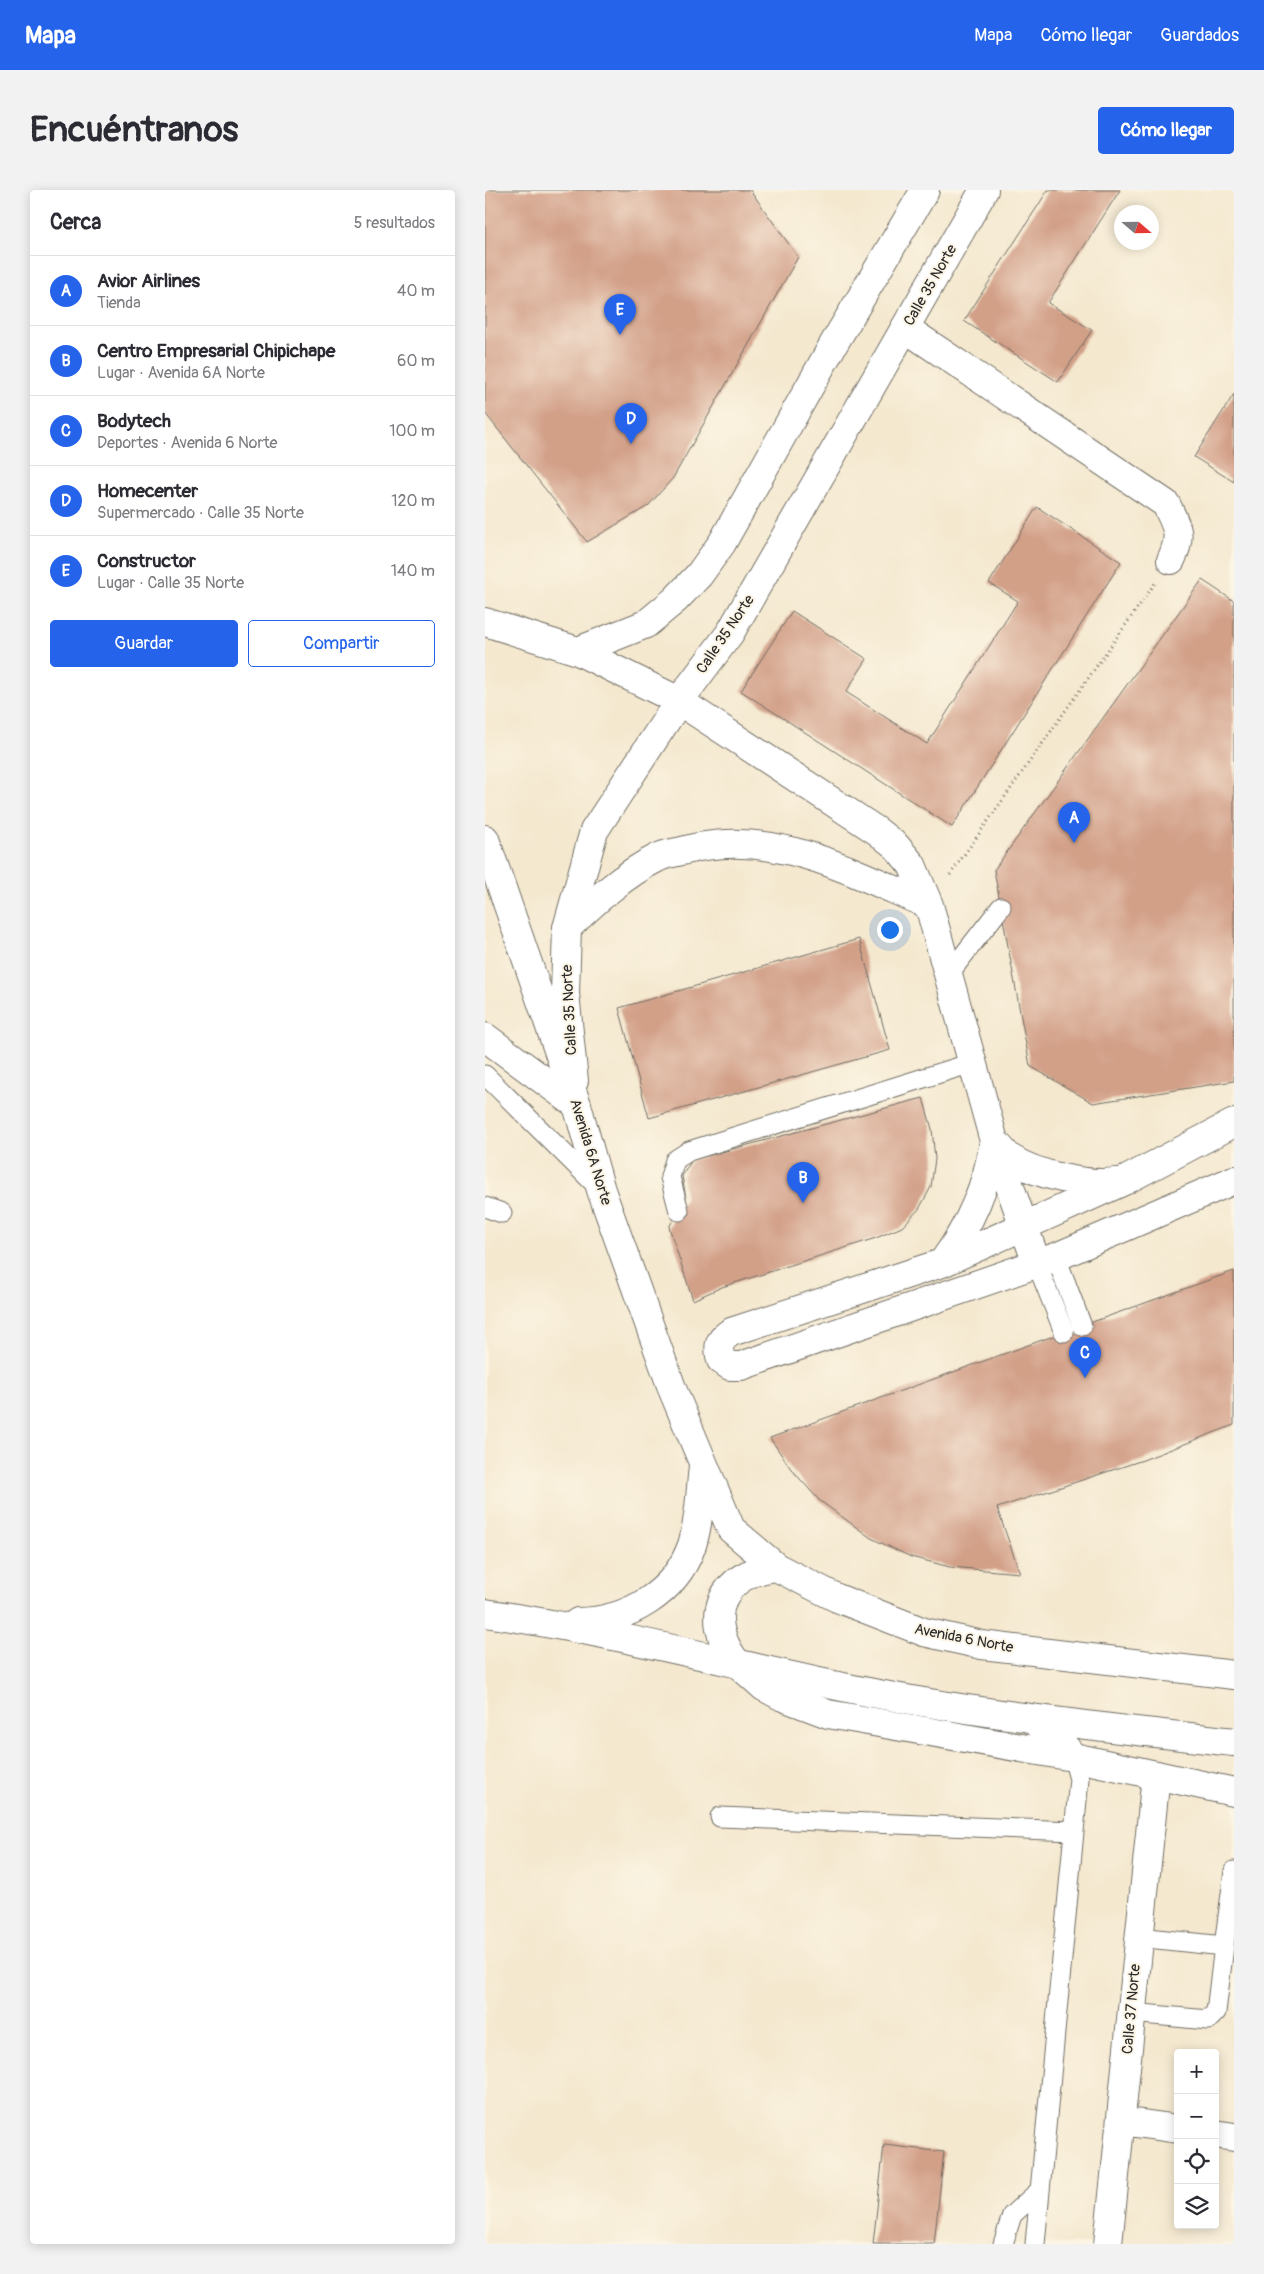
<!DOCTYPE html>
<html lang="es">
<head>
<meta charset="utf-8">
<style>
  :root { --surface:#fff; --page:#f2f2f3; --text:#2b2b33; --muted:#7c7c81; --line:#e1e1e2; --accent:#2563eb }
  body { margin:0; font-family:Pangolin,sans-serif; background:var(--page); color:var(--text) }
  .controls { position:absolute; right:15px; bottom:15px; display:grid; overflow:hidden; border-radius:5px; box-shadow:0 2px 12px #0003 }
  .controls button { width:45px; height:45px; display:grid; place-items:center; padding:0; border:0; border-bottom:1px solid var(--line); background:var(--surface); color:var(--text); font:25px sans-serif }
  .compass { position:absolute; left:629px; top:15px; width:45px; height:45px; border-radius:50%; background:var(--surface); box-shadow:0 2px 12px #0003; rotate:110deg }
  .you { position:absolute; left:404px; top:739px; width:18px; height:18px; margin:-12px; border:4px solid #fff; border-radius:50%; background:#1a73e8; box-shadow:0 0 0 8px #1a73e833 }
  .badge { display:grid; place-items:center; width:32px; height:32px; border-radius:50%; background:var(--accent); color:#fff; font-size:16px; font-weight:700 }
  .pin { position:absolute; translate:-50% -41px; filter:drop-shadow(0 1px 2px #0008) }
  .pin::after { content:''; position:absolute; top:26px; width:18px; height:15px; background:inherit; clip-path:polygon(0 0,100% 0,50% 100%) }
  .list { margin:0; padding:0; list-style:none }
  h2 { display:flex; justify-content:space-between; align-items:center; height:65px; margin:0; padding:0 20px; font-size:21px }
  h2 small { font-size:16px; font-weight:400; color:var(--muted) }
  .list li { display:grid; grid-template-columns:32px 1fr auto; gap:15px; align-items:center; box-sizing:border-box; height:70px; padding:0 20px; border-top:1px solid var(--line) }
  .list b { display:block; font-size:19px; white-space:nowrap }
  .list p { margin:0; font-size:16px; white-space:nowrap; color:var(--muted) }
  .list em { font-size:16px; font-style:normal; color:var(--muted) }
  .actions { display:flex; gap:10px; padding:15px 20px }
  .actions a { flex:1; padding:11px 0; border:1px solid var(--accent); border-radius:5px; text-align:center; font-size:18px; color:var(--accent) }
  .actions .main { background:var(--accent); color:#fff }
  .icon { flex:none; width:28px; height:28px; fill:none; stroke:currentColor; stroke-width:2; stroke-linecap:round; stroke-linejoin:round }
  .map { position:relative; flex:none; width:749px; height:2054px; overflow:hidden; border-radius:5px }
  header { display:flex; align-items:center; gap:30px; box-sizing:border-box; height:70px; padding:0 25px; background:var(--accent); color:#fff }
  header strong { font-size:24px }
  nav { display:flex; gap:28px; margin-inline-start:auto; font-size:18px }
  .intro { display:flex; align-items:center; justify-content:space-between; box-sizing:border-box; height:120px; padding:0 30px }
  h1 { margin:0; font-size:35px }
  .button { padding:12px 22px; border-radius:5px; background:var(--accent); color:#fff; font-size:18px; font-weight:700 }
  main { display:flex; gap:30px; padding:0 30px }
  aside { flex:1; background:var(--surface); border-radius:5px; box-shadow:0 2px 12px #0003 }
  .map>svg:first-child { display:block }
</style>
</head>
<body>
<header>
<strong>Mapa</strong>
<nav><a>Mapa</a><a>Cómo llegar</a><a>Guardados</a></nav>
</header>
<div class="intro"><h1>Encuéntranos</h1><a class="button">Cómo llegar</a></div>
<main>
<aside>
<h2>Cerca<small>5 resultados</small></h2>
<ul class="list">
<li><span class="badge">A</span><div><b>Avior Airlines</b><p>Tienda</p></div><em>40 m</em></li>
<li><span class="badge">B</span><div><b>Centro Empresarial Chipichape</b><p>Lugar · Avenida 6A Norte</p></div><em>60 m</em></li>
<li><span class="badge">C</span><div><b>Bodytech</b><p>Deportes · Avenida 6 Norte</p></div><em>100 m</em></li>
<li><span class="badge">D</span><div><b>Homecenter</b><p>Supermercado · Calle 35 Norte</p></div><em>120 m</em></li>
<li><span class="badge">E</span><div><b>Constructor</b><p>Lugar · Calle 35 Norte</p></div><em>140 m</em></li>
</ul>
<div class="actions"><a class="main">Guardar</a><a>Compartir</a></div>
</aside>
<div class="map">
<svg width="749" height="2054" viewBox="0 0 749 2054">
  <rect width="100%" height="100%" fill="#fcf5e5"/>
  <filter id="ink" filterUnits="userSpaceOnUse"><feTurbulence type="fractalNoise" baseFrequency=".02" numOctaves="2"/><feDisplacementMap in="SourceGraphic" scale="10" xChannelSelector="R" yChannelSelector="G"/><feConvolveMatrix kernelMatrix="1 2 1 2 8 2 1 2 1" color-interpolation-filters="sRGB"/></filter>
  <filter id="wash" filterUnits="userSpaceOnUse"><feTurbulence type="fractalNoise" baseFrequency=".0096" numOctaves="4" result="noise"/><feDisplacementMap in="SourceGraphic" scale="20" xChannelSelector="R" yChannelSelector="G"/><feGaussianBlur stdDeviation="1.12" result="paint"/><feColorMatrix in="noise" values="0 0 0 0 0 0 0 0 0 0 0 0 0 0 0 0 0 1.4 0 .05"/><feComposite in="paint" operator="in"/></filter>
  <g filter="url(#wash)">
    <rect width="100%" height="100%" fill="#f4e8cf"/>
    <g id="blocks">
      <path fill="#d29f87" d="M0 0H265L313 67 188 288 163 316 102 352 0 223Z
        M563 0H635L563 113 607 140 573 192 479 131Z
        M749 204V292L709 267Z
        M552 317 636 372 467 637 256 501 307 421 382 469 361 502 442 554 533 411 504 393Z
        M717 390 749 411V891L608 913 545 876 509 680Z
        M374 749 405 860 164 928 134 818Z
        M438 908 447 939 450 969 446 997 434 1019 417 1037 391 1048 237 1097 208 1110 184 1037 201 1008 197 986 207 970Z
        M749 1081V1235L658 1270 512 1318 535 1383 465 1377 426 1367 386 1348 334 1310 306 1279 285 1248Z
        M399 1955 459 1962 449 2054H388Z"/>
    </g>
  </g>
  <g filter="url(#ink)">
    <use href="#blocks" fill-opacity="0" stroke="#716d64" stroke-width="1"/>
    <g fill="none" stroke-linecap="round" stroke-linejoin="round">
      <defs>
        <path id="service" d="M463 785 516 717
          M0 885 113 997
          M0 1017 17 1023
          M194 1021 185 987 190 970 204 961 487 873
          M571 1067 597 1136
          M552 1074 579 1142
          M235 1627 589 1641
          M653 1747 739 1756 749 1681
          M646 1823 723 1830 731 1822 739 1756
          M518 2054 527 2025 555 2000
          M550 2054 594 1589 588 1567"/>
        <path id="minor" d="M420 138 681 314C692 337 698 345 686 370
          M93 461 194 511 392 641 411 656 427 675 444 715 509 951 552 1074
          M82 738C109 712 138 685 172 668 179 664 189 663 197 661 286 636 364 681 444 715
          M749 933 639 991 457 1073 246 1142C234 1150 232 1156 236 1170L245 1176H256L571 1067 749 990
          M509 951C514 956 519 963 525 968 551 985 601 996 631 992
          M458 1072C485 1035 502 997 509 951
          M636 1931 693 1939
          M730 1944 749 1947
          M623 2054 671 1585"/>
        <path id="tertiary" d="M0 432 93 461 161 434 190 410 214 385 237 353 348 155 440 0
          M0 847 92 915
          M89 891 80 803 82 738 109 641 194 511 245 443 499 0
          M251 1472 279 1497 298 1507 343 1524 588 1567 749 1602"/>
        <path id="secondary" d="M0 649 92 915 116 1000 188 1201 246 1339 291 1377 352 1408 439 1442 497 1455 749 1485
          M0 1423C117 1440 232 1470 348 1495 480 1523 615 1537 749 1552
          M93 1432C142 1431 190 1404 207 1355 215 1330 215 1302 218 1276
          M251 1472C217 1427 236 1383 291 1377
          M548 1530 572 1547 588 1567"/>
      </defs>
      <use href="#service" stroke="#716d64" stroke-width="21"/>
      <use href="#minor" stroke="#716d64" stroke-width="30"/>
      <use href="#tertiary" stroke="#716d64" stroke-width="30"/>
      <use href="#secondary" stroke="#716d64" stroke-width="30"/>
      <path stroke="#716d64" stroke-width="3" stroke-dasharray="1 4" stroke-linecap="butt" d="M465 685 670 393"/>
      <use href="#service" stroke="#fff" stroke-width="19"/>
      <use href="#minor" stroke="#fff" stroke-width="28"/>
      <use href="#tertiary" stroke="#fff" stroke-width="28"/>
      <use href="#secondary" stroke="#fff" stroke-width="28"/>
    </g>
  </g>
  <g text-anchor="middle" stroke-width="4" stroke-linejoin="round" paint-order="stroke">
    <g font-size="15" fill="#2b2b2b" stroke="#fcf5e5">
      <text transform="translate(445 95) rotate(-60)" y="5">Calle 35 Norte</text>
      <text transform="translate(240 444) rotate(-56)" y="5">Calle 35 Norte</text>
      <text transform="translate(84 820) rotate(-93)" y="5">Calle 35 Norte</text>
      <text transform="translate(106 962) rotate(73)" y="5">Avenida 6A Norte</text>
      <text transform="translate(479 1448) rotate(11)" y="5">Avenida 6 Norte</text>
      <text transform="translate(646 1819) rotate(-85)" y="5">Calle 37 Norte</text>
    </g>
  </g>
</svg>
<div class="controls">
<button>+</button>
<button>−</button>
<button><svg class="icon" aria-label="locate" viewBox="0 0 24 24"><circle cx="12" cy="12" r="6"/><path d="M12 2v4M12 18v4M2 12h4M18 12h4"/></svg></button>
<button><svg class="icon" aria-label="layers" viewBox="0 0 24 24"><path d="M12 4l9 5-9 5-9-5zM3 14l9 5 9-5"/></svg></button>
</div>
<svg class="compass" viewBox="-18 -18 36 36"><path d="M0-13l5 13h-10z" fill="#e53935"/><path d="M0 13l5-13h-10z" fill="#7c7c81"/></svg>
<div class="you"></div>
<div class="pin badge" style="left:589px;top:653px">A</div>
<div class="pin badge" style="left:318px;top:1013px">B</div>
<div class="pin badge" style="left:600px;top:1188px">C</div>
<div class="pin badge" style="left:146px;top:254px">D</div>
<div class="pin badge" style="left:135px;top:145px">E</div>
</div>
</main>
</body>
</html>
